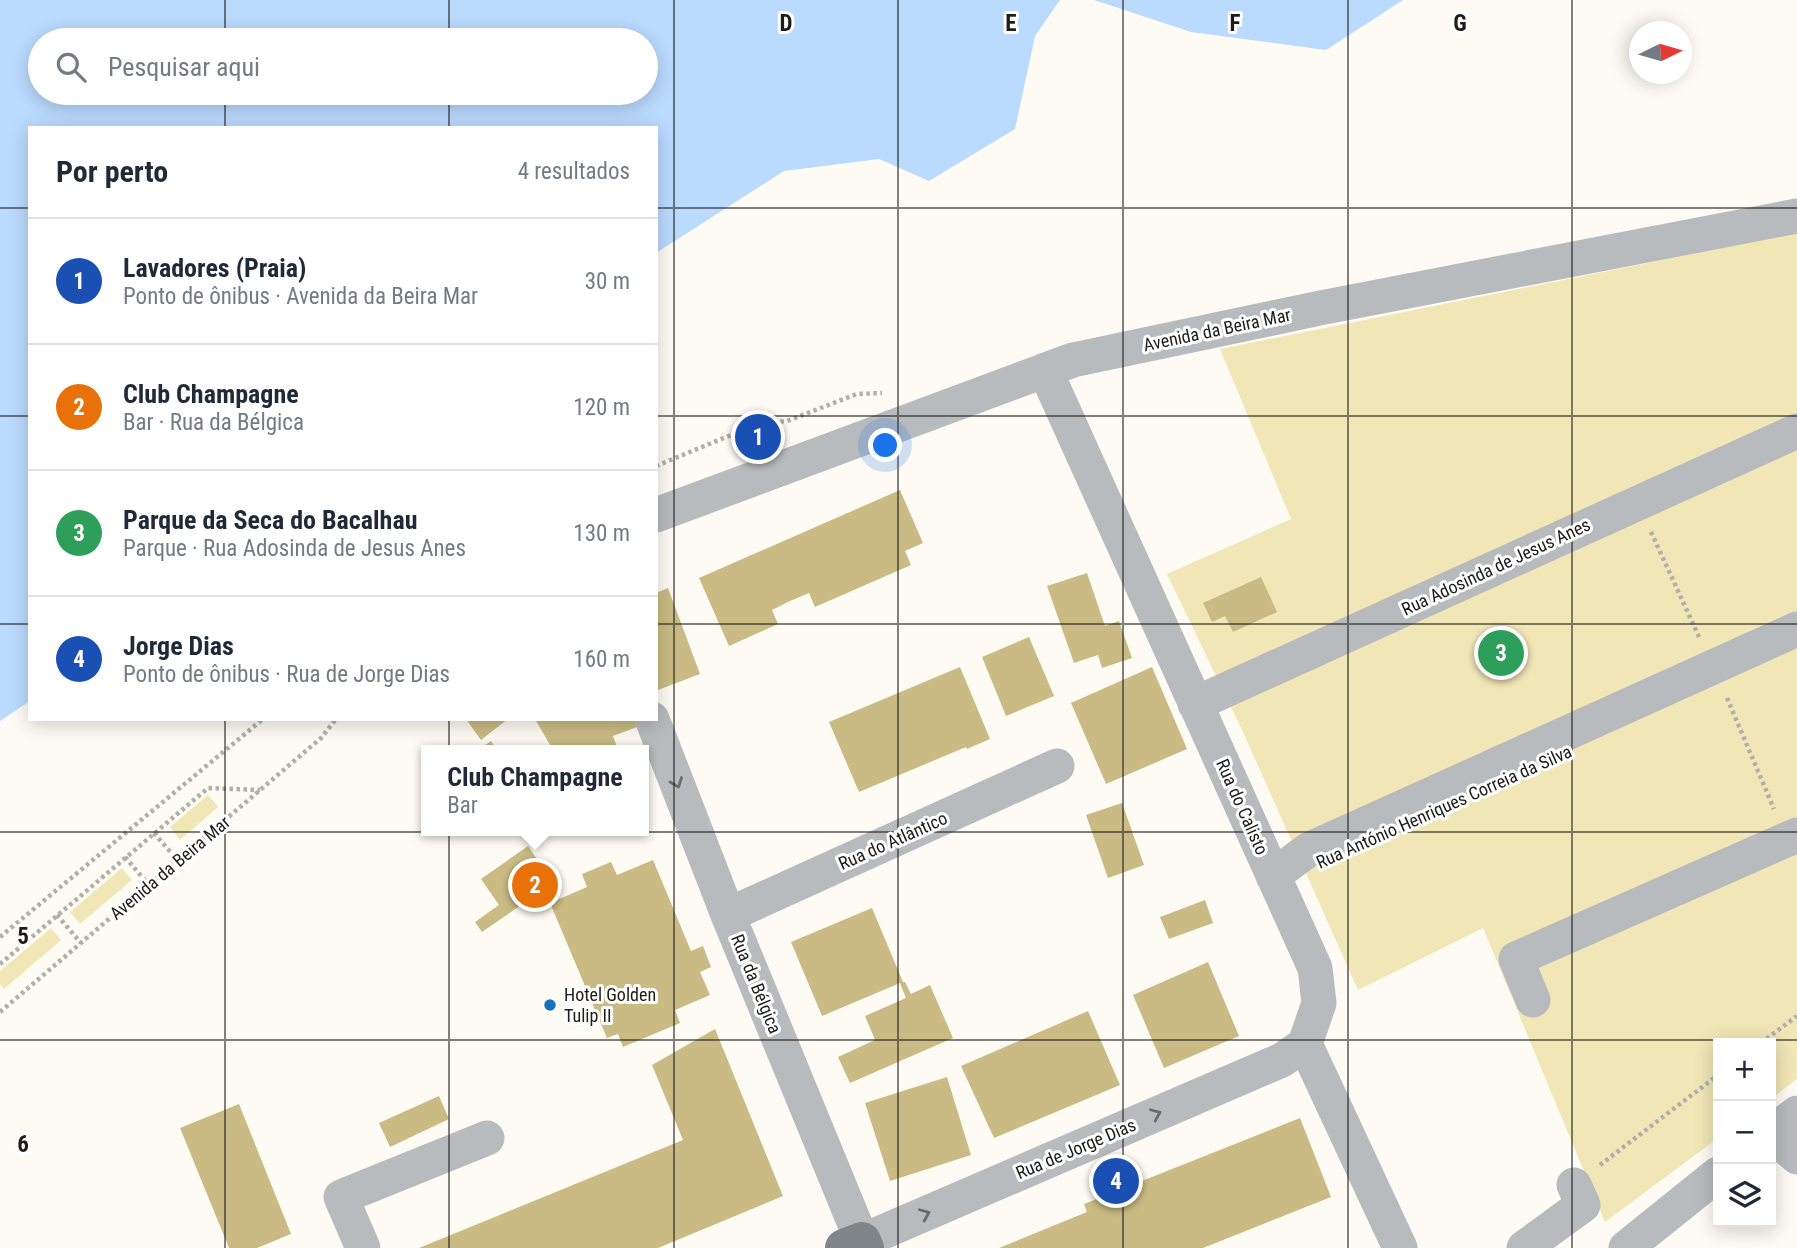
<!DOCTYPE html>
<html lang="pt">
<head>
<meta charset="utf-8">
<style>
  :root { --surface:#fff; --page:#f6f6f7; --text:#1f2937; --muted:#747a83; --line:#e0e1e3; --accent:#1970be }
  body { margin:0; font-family:"Roboto Condensed",sans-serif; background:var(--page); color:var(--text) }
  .controls { position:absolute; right:21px; bottom:21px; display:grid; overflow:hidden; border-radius:0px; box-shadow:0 4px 18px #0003 }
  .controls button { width:63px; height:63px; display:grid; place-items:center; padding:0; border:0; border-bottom:2px solid var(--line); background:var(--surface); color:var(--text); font:35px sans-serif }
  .compass { position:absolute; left:1629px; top:21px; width:63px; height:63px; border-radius:50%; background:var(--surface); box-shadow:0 4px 18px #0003; rotate:85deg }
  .you { position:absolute; left:886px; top:446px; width:24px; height:24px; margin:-18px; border:5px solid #fff; border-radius:50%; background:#1a73e8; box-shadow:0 0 0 10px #1a73e833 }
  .badge { display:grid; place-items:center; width:46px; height:46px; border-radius:50%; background:var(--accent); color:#fff; font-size:23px; font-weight:700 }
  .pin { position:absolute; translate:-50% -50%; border:4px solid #fff; box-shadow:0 2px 7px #0006 }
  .popup { position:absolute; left:421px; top:745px; width:228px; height:91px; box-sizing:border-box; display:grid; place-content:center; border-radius:0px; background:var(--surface); filter:drop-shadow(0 2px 5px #0005); font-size:23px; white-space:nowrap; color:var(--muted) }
  .popup b { font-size:26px; color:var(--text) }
  .popup::after { content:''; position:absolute; left:50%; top:100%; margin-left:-14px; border:14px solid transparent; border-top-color:var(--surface) }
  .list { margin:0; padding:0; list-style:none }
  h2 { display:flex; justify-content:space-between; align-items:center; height:91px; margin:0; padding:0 28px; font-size:30px }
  h2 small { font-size:23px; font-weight:400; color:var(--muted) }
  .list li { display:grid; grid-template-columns:46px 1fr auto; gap:21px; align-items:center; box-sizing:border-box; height:126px; padding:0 28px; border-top:2px solid var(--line) }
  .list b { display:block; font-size:26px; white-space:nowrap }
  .list p { margin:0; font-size:23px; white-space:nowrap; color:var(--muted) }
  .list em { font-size:23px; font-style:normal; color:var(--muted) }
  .icon { flex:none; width:38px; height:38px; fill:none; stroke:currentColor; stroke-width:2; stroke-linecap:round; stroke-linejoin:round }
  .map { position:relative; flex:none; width:1797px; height:1248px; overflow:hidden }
  .search { position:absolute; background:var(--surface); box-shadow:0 4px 18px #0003; left:28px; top:28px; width:630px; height:77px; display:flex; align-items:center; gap:18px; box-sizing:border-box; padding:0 24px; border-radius:38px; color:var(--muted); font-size:26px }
  .panel { position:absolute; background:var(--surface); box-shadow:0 4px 18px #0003; left:28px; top:126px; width:630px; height:595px; border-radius:0px }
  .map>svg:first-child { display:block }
</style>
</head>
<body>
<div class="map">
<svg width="1797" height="1248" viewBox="0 0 1797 1248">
  <rect width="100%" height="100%" fill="#fdfbf3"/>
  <path fill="#f1e6b6" d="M1797 233V1079L1771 1099V1043H1718V1138L1605 1222 1483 928 1358 990 1243 732 1167 574 1291 519 1220 349Z
    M208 795 218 807 180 840 170 827Z
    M122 868 132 880 80 924 70 912Z
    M51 928 61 940 4 989 0 984V971Z"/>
  <path fill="#badafe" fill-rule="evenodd" d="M0 0H1060L1035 36 1015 129 929 181 879 159 784 171 656 253V128H30V701L0 721ZM40 40H646V93H40Z
    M1094 0H1403L1326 50 1191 32Z"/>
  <path fill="#c9bb83" d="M900 490 923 543 905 551 911 565 815 607 809 593 790 601 772 610 778 624 729 646 699 578Z
    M1087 573 1105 626 1119 621 1132 658 1102 668 1098 655 1074 663 1047 586Z
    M1261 577 1277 612 1233 632 1225 616 1212 622 1203 603Z
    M668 588 700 674 658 690 656 686V593Z
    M1029 637 1054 696 1006 716 982 657Z
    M960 667 990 739 967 749 966 747 859 792 829 722Z
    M1152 667 1187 749 1106 784 1071 703Z
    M466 719H508L481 740Z
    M535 719H634L637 727 613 736 618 750H553Z
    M491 741 497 750H478Z
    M1122 803 1144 865 1108 878 1086 815Z
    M528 846 553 883 482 932 475 922 499 905 481 879Z
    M653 860 691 951 703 946 711 967 700 972 710 995 675 1010 680 1023 623 1047 618 1034 607 1038 550 903 587 887 582 874 611 862 617 875Z
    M1205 900 1213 923 1169 939 1160 917Z
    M872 908 903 982H905L911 994 930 985 953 1038 850 1083 838 1057 875 1040 865 1016 906 998 900 983 822 1016 791 942Z
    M1208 962 1239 1036 1164 1068 1133 995Z
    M1088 1011 1120 1085 994 1138 961 1066Z
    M715 1029 783 1196 658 1248H419L683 1140 652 1065Z
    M947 1077 971 1155 890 1181 865 1103Z
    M439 1096 449 1119 390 1147 379 1123Z
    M239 1104 291 1234 257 1248H229L180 1128Z
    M1300 1118 1331 1197 1203 1248H999L1087 1212 1084 1204Z"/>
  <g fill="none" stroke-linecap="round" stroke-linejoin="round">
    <path stroke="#b1afa9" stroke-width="4.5" stroke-dasharray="3.5 3.5" stroke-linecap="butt" d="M656 466 760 423 787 421 857 394 882 393
      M1651 532 1700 639
      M1727 698 1774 809
      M154 833 178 861
      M125 857 149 885
      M57 915 81 943
      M0 937 263 719
      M0 964 208 788 260 790
      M0 1012 321 738 336 719
      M1761 1043 1797 1016
      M1600 1165 1718 1075"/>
    <path stroke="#b8bbbe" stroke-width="35" d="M1045 370 1315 968 1319 1003 1305 1044 1400 1248
      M656 515 1073 360 1320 308 1797 216
      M1195 704 1797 431
      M652 719 728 915 862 1241 1282 1060 1305 1044
      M1273 876 1308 850 1797 629
      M728 915 1057 766
      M1533 1000 1516 959 1797 835
      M1771 1133 1797 1113
      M1771 1134 1797 1157
      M363 1248 341 1197 487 1138
      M1524 1248 1583 1205 1574 1185
      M1626 1248 1718 1174"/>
    <path stroke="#80858a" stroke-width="38" d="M844 1248 862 1241 865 1248"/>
  </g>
  <defs><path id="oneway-chevron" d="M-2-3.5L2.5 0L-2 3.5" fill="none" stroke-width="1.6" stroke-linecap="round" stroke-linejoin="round" transform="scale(1.75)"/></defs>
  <g stroke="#6a6c6c">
    <use href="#oneway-chevron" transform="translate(677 783) rotate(69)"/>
    <use href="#oneway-chevron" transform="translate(1156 1114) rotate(-23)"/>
    <use href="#oneway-chevron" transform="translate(925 1214) rotate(-23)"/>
  </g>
  <path fill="none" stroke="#1d1c19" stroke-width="2" stroke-opacity="0.55" d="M225 0V40M449 0V40M674 0V1248M898 0V1248M1123 0V1248M1348 0V1248M1572 0V1248M225 93V128M449 93V128M0 208H30M656 208H1797M0 416H30M656 416H1797M0 624H30M656 624H1797M225 719V1248M449 719V1248M0 832H1797M0 1040H1797"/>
  <circle fill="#1970be" stroke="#fff" stroke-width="2.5" cx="550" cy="1005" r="7"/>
  <g text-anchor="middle" stroke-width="6" stroke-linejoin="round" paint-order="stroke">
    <g font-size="18" fill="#1d1c19" stroke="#fff">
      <text transform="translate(1217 330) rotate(-12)" y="6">Avenida da Beira Mar</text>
      <text transform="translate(1496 567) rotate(-25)" y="6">Rua Adosinda de Jesus Anes</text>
      <text transform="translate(1242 807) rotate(66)" y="6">Rua do Calisto</text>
      <text transform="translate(1444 807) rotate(-24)" y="6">Rua António Henriques Correia da Silva</text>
      <text transform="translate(893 841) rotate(-24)" y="6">Rua do Atlântico</text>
      <text transform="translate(170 868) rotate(-40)" y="6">Avenida da Beira Mar</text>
      <text transform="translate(756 984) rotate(68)" y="6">Rua da Bélgica</text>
      <text transform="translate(1076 1149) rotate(-23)" y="6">Rua de Jorge Dias</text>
    </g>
    <g font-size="18" fill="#1d1c19" stroke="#fff" text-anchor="start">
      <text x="564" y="1001">Hotel Golden<tspan x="564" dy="21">Tulip II</tspan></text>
    </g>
  </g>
  <g font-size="23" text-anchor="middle" font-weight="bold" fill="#1d1c19" stroke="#fff" stroke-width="6" stroke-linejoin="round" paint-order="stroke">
    <text x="786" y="31">D</text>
    <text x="1011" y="31">E</text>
    <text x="1235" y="31">F</text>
    <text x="1460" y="31">G</text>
    <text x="23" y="944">5</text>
    <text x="23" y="1152">6</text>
  </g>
</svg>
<div class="controls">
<button>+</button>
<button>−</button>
<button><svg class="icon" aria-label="layers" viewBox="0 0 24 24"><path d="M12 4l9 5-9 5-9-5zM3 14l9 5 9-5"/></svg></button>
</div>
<svg class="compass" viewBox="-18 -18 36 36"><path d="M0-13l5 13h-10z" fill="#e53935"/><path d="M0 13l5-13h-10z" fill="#747a83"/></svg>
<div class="you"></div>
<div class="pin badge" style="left:758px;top:437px;background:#1a4fb4">1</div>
<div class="pin badge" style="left:535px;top:885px;background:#e8710a">2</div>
<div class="popup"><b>Club Champagne</b>Bar</div>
<div class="pin badge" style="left:1501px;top:653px;background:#2e9e5b">3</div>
<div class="pin badge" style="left:1116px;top:1181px;background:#1a4fb4">4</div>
<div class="search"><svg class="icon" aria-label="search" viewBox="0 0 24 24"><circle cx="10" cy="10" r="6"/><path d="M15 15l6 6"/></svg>Pesquisar aqui</div>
<section class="panel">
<h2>Por perto<small>4 resultados</small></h2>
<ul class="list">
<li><span class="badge" style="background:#1a4fb4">1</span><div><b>Lavadores (Praia)</b><p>Ponto de ônibus · Avenida da Beira Mar</p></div><em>30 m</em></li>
<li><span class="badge" style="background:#e8710a">2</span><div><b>Club Champagne</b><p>Bar · Rua da Bélgica</p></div><em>120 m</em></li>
<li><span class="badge" style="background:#2e9e5b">3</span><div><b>Parque da Seca do Bacalhau</b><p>Parque · Rua Adosinda de Jesus Anes</p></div><em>130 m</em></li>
<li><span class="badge" style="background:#1a4fb4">4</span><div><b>Jorge Dias</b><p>Ponto de ônibus · Rua de Jorge Dias</p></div><em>160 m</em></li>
</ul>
</section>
</div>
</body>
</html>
